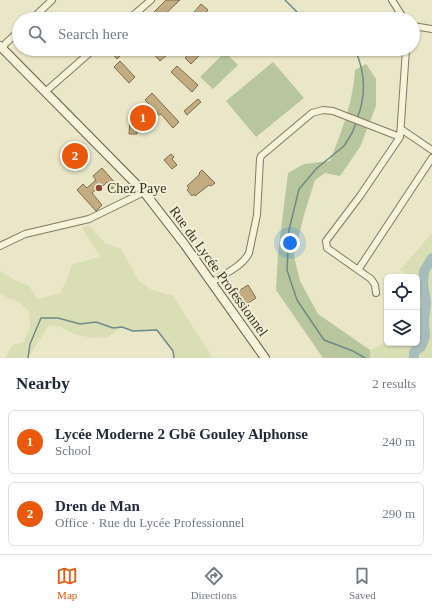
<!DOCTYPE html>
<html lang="en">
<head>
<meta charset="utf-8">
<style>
  :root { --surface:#fff; --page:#f2f2f3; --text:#1f2937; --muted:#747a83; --line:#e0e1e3; --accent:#ea580c }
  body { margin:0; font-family:Georgia,serif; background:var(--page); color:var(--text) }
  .controls { position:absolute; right:12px; bottom:12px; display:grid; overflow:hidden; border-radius:6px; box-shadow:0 1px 3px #0004 }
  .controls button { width:36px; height:36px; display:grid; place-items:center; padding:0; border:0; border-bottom:1px solid var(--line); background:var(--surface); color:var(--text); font:20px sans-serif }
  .you { position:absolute; left:290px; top:243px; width:14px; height:14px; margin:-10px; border:3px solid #fff; border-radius:50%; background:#1a73e8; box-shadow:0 0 0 6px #1a73e833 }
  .badge { display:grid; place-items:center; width:26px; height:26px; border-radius:50%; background:var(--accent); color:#fff; font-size:13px; font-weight:700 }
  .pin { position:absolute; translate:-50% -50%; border:2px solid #fff; box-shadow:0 1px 4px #0006 }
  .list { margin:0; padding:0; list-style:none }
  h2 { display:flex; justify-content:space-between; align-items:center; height:52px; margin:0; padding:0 16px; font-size:17px }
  h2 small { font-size:13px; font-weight:400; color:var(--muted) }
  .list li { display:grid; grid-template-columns:26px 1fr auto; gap:12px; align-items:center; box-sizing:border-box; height:64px; margin:0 8px 8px; padding:0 8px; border:1px solid var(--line); border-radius:6px }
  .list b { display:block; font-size:15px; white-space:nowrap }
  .list p { margin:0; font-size:13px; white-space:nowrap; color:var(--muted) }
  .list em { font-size:13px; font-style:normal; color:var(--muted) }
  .icon { flex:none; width:22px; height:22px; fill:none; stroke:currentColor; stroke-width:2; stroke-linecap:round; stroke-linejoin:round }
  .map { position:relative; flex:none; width:432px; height:358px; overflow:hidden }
  .search { position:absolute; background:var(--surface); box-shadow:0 1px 3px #0004; left:12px; right:12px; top:12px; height:44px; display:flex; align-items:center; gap:10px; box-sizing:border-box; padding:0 14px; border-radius:22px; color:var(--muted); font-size:15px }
  .sheet { height:196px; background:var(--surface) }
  nav { display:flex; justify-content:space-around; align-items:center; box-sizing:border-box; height:56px; border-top:1px solid var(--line); background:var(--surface); font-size:11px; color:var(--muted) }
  nav a { display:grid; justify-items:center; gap:2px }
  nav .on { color:var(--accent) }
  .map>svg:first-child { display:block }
</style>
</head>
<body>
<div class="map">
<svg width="432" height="358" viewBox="0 0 432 358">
  <rect width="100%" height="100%" fill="#e9e7c7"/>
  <path fill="#dadeb5" d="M89 225 105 243 121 249 139 281 152 290 173 296 213 358H174L173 351 157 330 133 331 122 327 108 337 92 338 74 334 60 327 49 325 28 358H5L12 345 23 343 30 327 29 311 20 303 0 294V271L18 282 28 285 38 299 59 294 67 280 72 264 90 260 100 256 82 228Z
    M432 233V358H370V350L387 342V343H417L418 303 417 277H413L400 270Z"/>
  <path fill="#b7c69c" d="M225 52 238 65 213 89 200 77Z
    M273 62 304 98 256 137 226 101Z
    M366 64 376 79V106L360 147 340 176 325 173 315 180 304 215 294 256 300 281 318 314 370 350V358H323L276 290 278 254 288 173 304 164 330 161C342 130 353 103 355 70Z"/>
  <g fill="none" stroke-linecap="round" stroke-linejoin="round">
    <path stroke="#6f8a8a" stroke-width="1.5" d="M285 0 298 13 305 19
      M338 49H339
      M349 49 356 52C366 75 366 96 357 119
      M356 123 352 133 344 146 317 168 299 189 289 230 287 270 297 300 324 340 353 351 365 358
      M28 358 30 344 41 318H58L80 324 96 322 113 328 122 327 133 331 157 330 173 351 174 358"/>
    <path stroke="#a7bdbc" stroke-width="10" d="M414 358V352L421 347 425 336 424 322 426 301 423 284 424 271 432 258"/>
  </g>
  <path fill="#c3ac81" stroke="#7f6b47" d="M166 0H180L160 19H147Z
    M201 4 208 10 200 19H188Z
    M115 49H127L117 59 111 52Z
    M149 49H161L167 55 160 61Z
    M193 50 199 56 191 64 185 58Z
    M120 61 135 77 129 83 114 67Z
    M177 66 198 85 192 92 171 72Z
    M152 93 179 122 173 128 161 114 159 115 145 100Z
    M198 99 201 102 187 115 184 111Z
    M130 120H138L137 134H129Z
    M171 154 174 157 172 159 177 165 172 169 164 160Z
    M102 168 117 185 112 189 107 182 101 188 100 186 92 193 102 205 96 211 77 190 83 184 87 188 96 180 93 176Z
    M202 170 215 183 211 186 209 185 195 196 194 194 192 196 187 190 189 188 187 186 200 174 199 173Z
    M248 285 256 298 245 305 237 292Z"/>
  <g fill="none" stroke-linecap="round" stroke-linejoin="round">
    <defs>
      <path id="street" d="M392 0 404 19
        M32 19 52 0
        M129 19 151 0
        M413 26 432 29
        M3 49 5 44 19 31
        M45 92 94 49
        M401 129 432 150
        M0 246 25 234 89 219 144 192
        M358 270 432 158
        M212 282C224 274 243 266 249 253L257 215 260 159 261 156 312 113 323 110 333 111 400 137
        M376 293 375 285 371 279 327 248 326 241 360 196 400 137 406 49"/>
      <path id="secondary" d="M0 46 144 192 185 245 265 358"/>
    </defs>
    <use href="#street" stroke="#827a5e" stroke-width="8"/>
    <use href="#secondary" stroke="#645b41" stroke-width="10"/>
    <use href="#street" stroke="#f5f3d9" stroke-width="6"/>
    <use href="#secondary" stroke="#f5f3d9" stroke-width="8"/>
  </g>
  <circle fill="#8b4935" stroke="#f1f0d5" stroke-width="1.5" cx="99" cy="188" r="4"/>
  <g text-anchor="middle" stroke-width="4" stroke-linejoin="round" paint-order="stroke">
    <g font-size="14" fill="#342f20" stroke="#f1f0d5" text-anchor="start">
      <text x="107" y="193">Chez Paye</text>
    </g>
    <g font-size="14" fill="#342f20" stroke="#f1f0d5">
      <text transform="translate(219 271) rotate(54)" y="5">Rue du Lycée Professionnel</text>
    </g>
  </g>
</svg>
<div class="controls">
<button><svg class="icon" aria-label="locate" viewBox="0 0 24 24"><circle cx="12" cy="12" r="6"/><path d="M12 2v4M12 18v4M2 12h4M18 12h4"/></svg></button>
<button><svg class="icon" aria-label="layers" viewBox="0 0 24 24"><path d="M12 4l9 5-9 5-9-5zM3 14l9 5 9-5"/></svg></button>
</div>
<div class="you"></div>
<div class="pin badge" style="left:143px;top:118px">1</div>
<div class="pin badge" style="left:75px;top:156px">2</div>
<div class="search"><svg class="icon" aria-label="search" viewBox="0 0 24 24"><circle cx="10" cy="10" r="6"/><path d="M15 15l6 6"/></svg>Search here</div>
</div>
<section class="sheet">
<h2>Nearby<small>2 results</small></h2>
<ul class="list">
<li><span class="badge">1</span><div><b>Lycée Moderne 2 Gbê Gouley Alphonse</b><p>School</p></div><em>240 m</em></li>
<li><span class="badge">2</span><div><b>Dren de Man</b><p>Office · Rue du Lycée Professionnel</p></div><em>290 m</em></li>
</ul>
</section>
<nav>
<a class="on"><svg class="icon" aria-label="map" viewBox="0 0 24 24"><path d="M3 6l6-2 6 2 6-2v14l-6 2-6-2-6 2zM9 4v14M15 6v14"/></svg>Map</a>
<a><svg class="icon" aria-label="directions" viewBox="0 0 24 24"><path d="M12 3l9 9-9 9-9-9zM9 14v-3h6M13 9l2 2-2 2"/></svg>Directions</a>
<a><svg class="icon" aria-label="saved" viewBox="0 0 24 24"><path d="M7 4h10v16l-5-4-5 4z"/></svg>Saved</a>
</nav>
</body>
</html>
